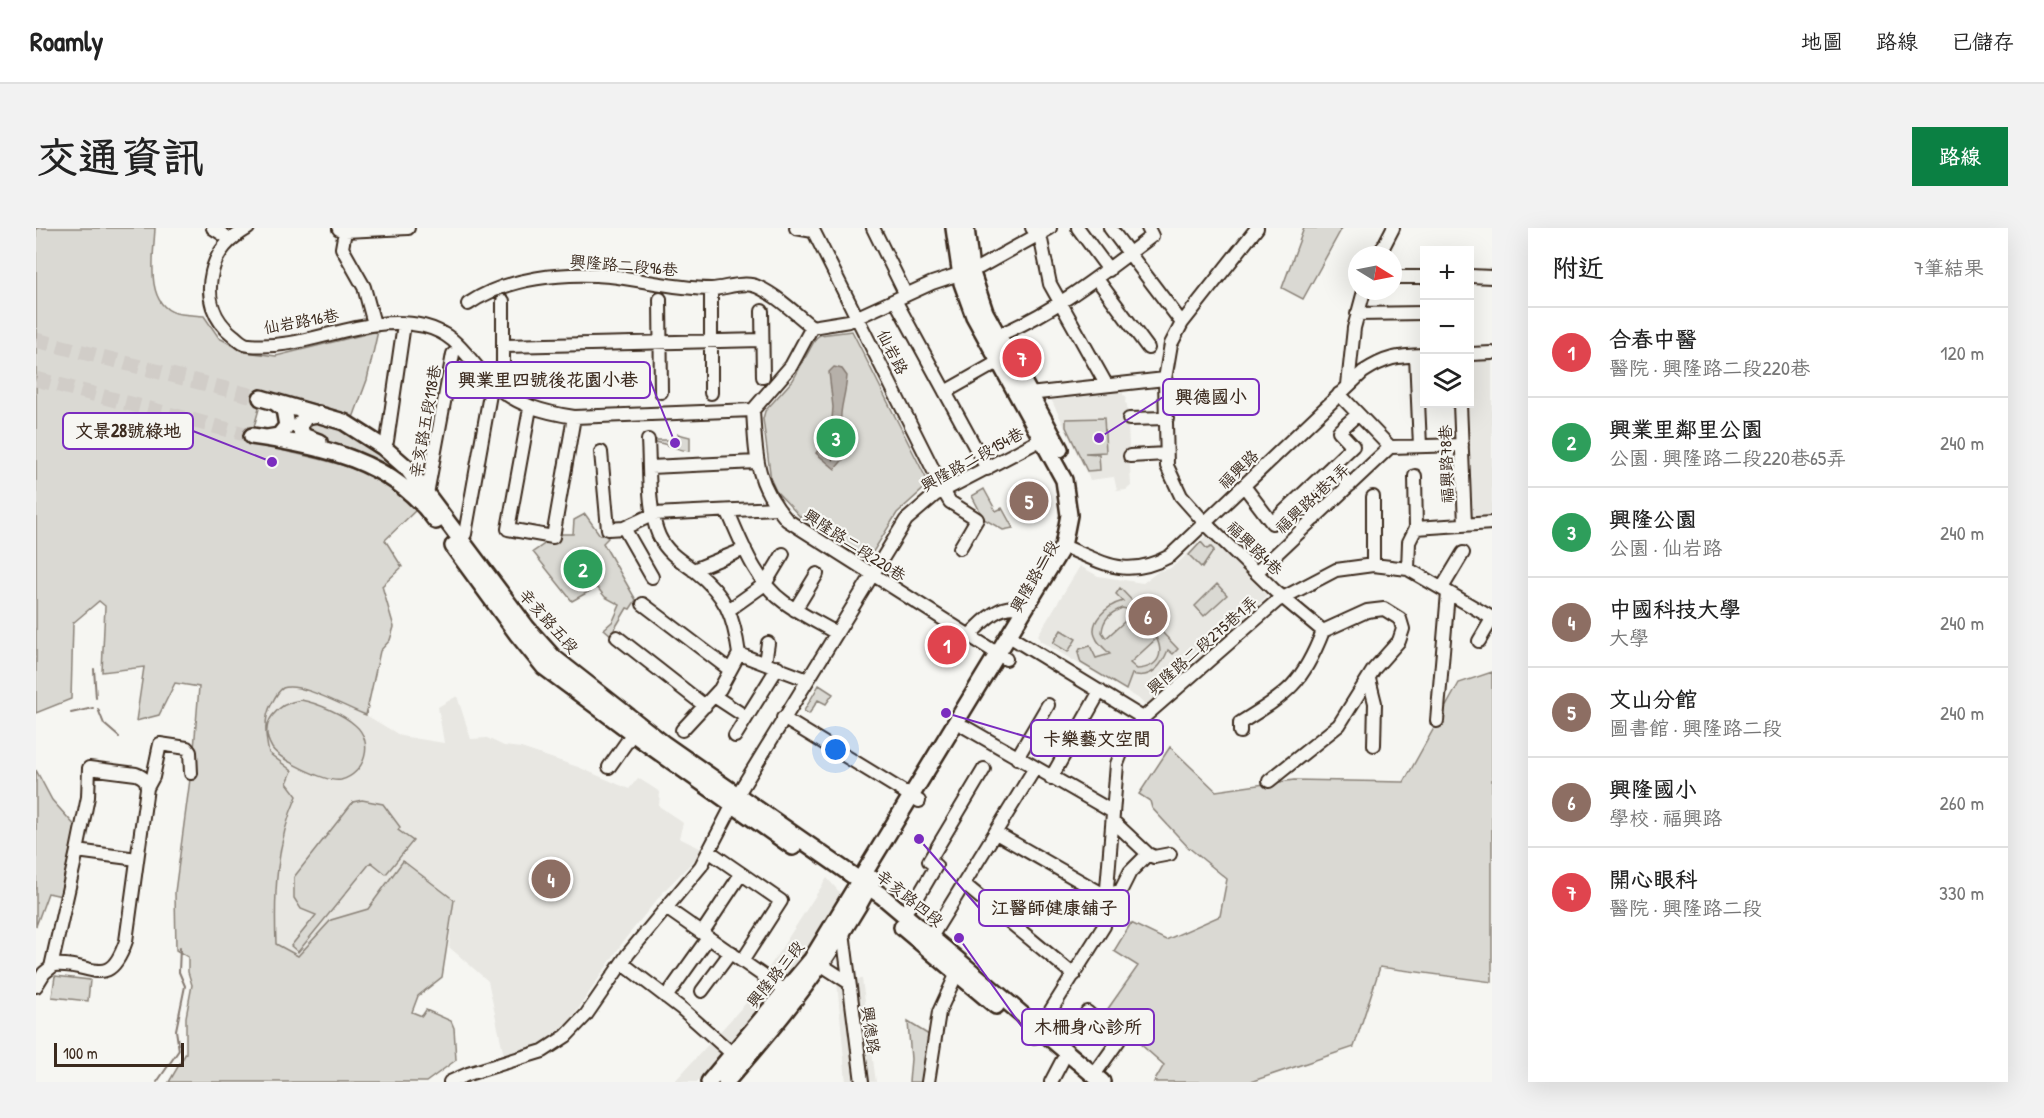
<!DOCTYPE html>
<html lang="zh-TW">
<head>
<meta charset="utf-8">
<style>
  :root { --surface:#fff; --page:#f2f2f2; --text:#222; --muted:#767676; --line:#e0e0e0; --accent:#0b8043 }
  body { margin:0; font-family:"Patrick Hand","LXGW WenKai TC",sans-serif; background:var(--page); color:var(--text) }
  .controls { position:absolute; right:18px; top:18px; display:grid; overflow:hidden; border-radius:0px; box-shadow:0 6px 24px #0002 }
  .controls button { width:54px; height:54px; display:grid; place-items:center; padding:0; border:0; border-bottom:2px solid var(--line); background:var(--surface); color:var(--text); font:30px sans-serif }
  .compass { position:absolute; left:1312px; top:18px; width:54px; height:54px; border-radius:50%; background:var(--surface); box-shadow:0 6px 24px #0002; rotate:100deg }
  .scale { position:absolute; left:18px; bottom:15px; width:130px; box-sizing:border-box; padding-left:6px; border:3px solid #3b2a1e; border-top:0; font-size:16px; line-height:21px; white-space:nowrap; color:#3b2a1e; -webkit-text-stroke:4px #f6f6f2; paint-order:stroke }
  .you { position:absolute; left:800px; top:522px; width:21px; height:21px; margin:-15px; border:4px solid #fff; border-radius:50%; background:#1a73e8; box-shadow:0 0 0 9px #1a73e833 }
  .badge { display:grid; place-items:center; width:39px; height:39px; border-radius:50%; background:var(--accent); color:#fff; font-size:20px; font-weight:700 }
  .pin { position:absolute; translate:-50% -50%; border:3px solid #fff; box-shadow:0 2px 6px #0006 }
  .list { margin:0; padding:0; list-style:none }
  h2 { display:flex; justify-content:space-between; align-items:center; height:78px; margin:0; padding:0 24px; font-size:26px }
  h2 small { font-size:20px; font-weight:400; color:var(--muted) }
  .list li { display:grid; grid-template-columns:39px 1fr auto; gap:18px; align-items:center; box-sizing:border-box; height:90px; padding:0 24px; border-top:2px solid var(--line) }
  .list b { display:block; font-size:22px; white-space:nowrap }
  .list p { margin:0; font-size:20px; white-space:nowrap; color:var(--muted) }
  .list em { font-size:20px; font-style:normal; color:var(--muted) }
  .icon { flex:none; width:33px; height:33px; fill:none; stroke:currentColor; stroke-width:2; stroke-linecap:round; stroke-linejoin:round }
  .map { position:relative; flex:none; width:1456px; height:854px; overflow:hidden; border-radius:0px }
  header { display:flex; align-items:center; gap:36px; box-sizing:border-box; height:84px; padding:0 30px; background:var(--surface); border-bottom:2px solid var(--line) }
  header strong { font-size:28px }
  nav { display:flex; gap:33px; margin-inline-start:auto; font-size:21px }
  .intro { display:flex; align-items:center; justify-content:space-between; box-sizing:border-box; height:144px; padding:0 36px }
  h1 { margin:0; font-size:42px }
  .button { padding:15px 27px; border-radius:0px; background:var(--accent); color:#fff; font-size:21px; font-weight:700 }
  main { display:flex; gap:36px; padding:0 36px }
  aside { flex:1; background:var(--surface); border-radius:0px; box-shadow:0 6px 24px #0002 }
  .map>svg:first-child { display:block }
</style>
</head>
<body>
<header>
<strong>Roamly</strong>
<nav><a>地圖</a><a>路線</a><a>已儲存</a></nav>
</header>
<div class="intro"><h1>交通資訊</h1><a class="button">路線</a></div>
<main>
<div class="map">
<svg width="1456" height="854" viewBox="0 0 1456 854">
  <rect width="100%" height="100%" fill="#f6f6f2"/>
  <filter id="ink" filterUnits="userSpaceOnUse"><feTurbulence type="fractalNoise" baseFrequency=".0167" numOctaves="2"/><feDisplacementMap in="SourceGraphic" scale="12" xChannelSelector="R" yChannelSelector="G"/><feConvolveMatrix kernelMatrix="1 2 1 2 8 2 1 2 1" color-interpolation-filters="sRGB"/></filter>
  <g filter="url(#ink)">
    <path fill="#e8e7e2" d="M1456 132V289L1436 290 1433 287 1430 176H1434V133Z
      M1087 158V167L1090 168 1089 175 1091 176 1095 258 1090 262 1081 263 1078 249 1054 252 1013 167Z
      M1171 307 1231 368 1111 479 1102 470 1004 413 1002 407 1044 338 1062 348 1107 355 1123 343 1133 341 1144 333Z
      M250 459 269 461 330 487 365 508 408 515 402 479 421 468 435 511 451 510 468 518 485 520 542 539 593 561 602 550 624 564 623 578 647 595 643 610 668 622 628 663 589 711 531 798 501 818 468 828 452 753 413 719 418 672 367 633 332 681 295 692 262 728 240 717 239 681 242 638 249 594 261 568 251 555 256 543 233 525 230 494 233 480 243 462Z
      M791 650 806 667 750 756 661 854H638L710 775Z
      M826 751 840 854H810L801 753Z"/>
    <path fill="#dad9d3" stroke="#8a8278" stroke-width="1.5" fill-rule="evenodd" d="M0 0H119C118 25 108 76 140 85 149 87 159 87 168 88L183 110 209 124 240 128 342 103 331 152 317 190 293 180 228 163 214 213C278 235 330 229 380 282L349 312 366 339 346 358 358 399 354 412 344 423 330 487C312 481 264 453 247 460 242 463 239 469 236 475 227 490 229 508 233 525L256 543 251 555 261 568C240 614 238 666 240 716L262 728 295 692 332 681 367 633 418 672 406 749 382 768 376 784 386 788 390 782 415 793 418 800 420 832 390 854H133L150 825V789L156 757 152 744V729L140 722 139 664 158 521 163 459 139 455 123 487 100 493 108 439 66 444 69 378 63 373 37 395 35 471 0 485Z
      M1268 0H1306L1267 71 1246 60Z
      M816 103 893 256 861 285 832 332 771 296 740 263 735 252 727 191 729 183 757 152 780 110 784 107Z
      M273 190 309 200 363 239 393 276 338 233 317 221 275 209 269 196Z
      M1068 190 1070 224 1049 225 1063 226 1064 242 1051 243 1030 199V191Z
      M642 206 654 209V223C642 223 634 216 619 214V212H642Z
      M948 261 960 283 966 280 977 300 967 302 948 291 936 268Z
      M549 286 564 307 568 305 572 310 567 315 600 372 594 381 591 380 575 407 568 401 577 393 584 377 569 369 561 359 536 373 497 324 523 306H537L538 292Z
      M1165 314 1171 321 1175 319 1178 322 1166 340 1153 327Z
      M1181 356 1191 367 1168 388 1159 378Z
      M1084 360 1142 421 1137 426 1132 422C1126 437 1115 452 1096 446L1090 462 1045 435 1042 425 1044 421 1054 418 1060 430 1074 426C1070 422 1064 417 1061 412 1050 394 1072 377 1087 373L1080 366ZM1086 380C1110 383 1149 437 1101 441L1094 435 1120 411 1097 386 1070 410 1066 404C1067 391 1074 385 1086 380Z
      M1025 402 1040 411 1032 424 1017 415Z
      M1456 444V754L1344 739 1318 819 1214 854H1118L1128 837 1069 785 1102 738 1078 723 1095 695 1130 712 1184 688 1191 651 1152 619 1116 580 1114 573 1103 566 1134 519 1180 563 1258 552 1368 554 1423 455Z
      M783 457 797 466 790 476 782 472 773 486 768 483Z
      M265 472C281 475 307 486 319 497 339 514 329 546 305 552 291 555 244 532 236 520 221 495 242 475 265 472Z
      M0 542 16 572 41 600 26 668 12 665 0 698Z
      M326 572 347 576 364 599 362 602 377 613 350 646 335 634 262 724 255 718 280 687 265 681 258 670V649L317 574Z
      M19 748 54 752 52 773 16 769Z
      M872 794 893 807 886 854H873L875 831Z"/>
    <path fill="#b6b0a9" stroke="#857a71" stroke-width="1.5" d="M798 139 806 141 811 148C808 183 796 188 816 221L799 241 780 225 795 204 797 179 793 144Z"/>
    <g fill="none" stroke-linecap="round" stroke-linejoin="round">
      <path stroke="#6c6056" stroke-width="1.5" d="M799 210 809 221 798 232 790 224Z"/>
      <path stroke="#857a71" stroke-width="2" d="M58 441 60 470
        M62 481 68 496 83 509
        M35 485 57 480
        M121 854 143 822 140 802 149 758 143 744 144 719"/>
      <path stroke="#d1cdc8" stroke-width="15" stroke-dasharray="15 8" stroke-linecap="butt" d="M0 112 225 170
        M0 151 216 208"/>
      <defs>
        <path id="minor" d="M177 0 194 11
          M212 0C193 11 181 23 176 44 170 69 177 92 198 108 203 112 207 117 213 117 272 123 328 84 388 98 424 107 431 132 456 155 480 177 507 184 538 189L717 182
          M760 0 777 3
          M776 0 911 269 914 274 941 291 924 320
          M837 0 870 67
          M996 0 1005 12 1014 56 1070 156
          M1042 0 1073 42
          M1074 0 1146 95
          M303 1 309 3 372 0
          M309 3 306 20 328 59 338 96
          M1343 27 1357 0
          M1434 48 1456 49
          M1357 49H1388
          M1061 51 1112 120
          M675 61V165
          M624 71 625 164
          M859 72 951 241
          M467 73V163
          M432 76C472 49 527 44 574 48 607 52 641 61 675 61 687 61 703 54 716 57 734 61 761 87 776 99
          M726 83 727 149
          M1321 86 1388 85
          M960 108C1018 85 1067 45 1116 8L1112 0
          M468 118 726 112
          M1434 126 1456 125
          M1380 128 1384 218
          M1312 157 1318 100 1328 63
          M909 164 962 134
          M993 166 1129 151
          M1303 166 1354 219
          M1424 176 1429 296
          M494 180 472 301 517 309 538 189
          M717 182C720 229 719 255 751 292L970 431
          M717 182 755 138 776 99 813 93 896 55 944 39 1014 0
          M1093 191 1131 190
          M612 212C614 242 611 280 623 308 631 325 645 333 659 343 690 367 698 389 703 426
          M347 219 351 213 368 96
          M1354 219 1426 217
          M565 224 572 301 588 300 618 286 741 280
          M1094 228 1130 226
          M614 239 721 234
          M1379 248 1380 300
          M1314 257 1295 239 1317 218 1303 203 1322 186
          M1211 262 1236 295 1295 239
          M391 266 417 126
          M1337 269V337
          M1260 272 1278 291
          M692 284C706 315 719 353 748 374 764 386 783 395 800 405
          M588 300 616 349
          M424 311 429 306 456 155
          M1027 318C1069 335 1089 352 1134 328L1327 144C1350 129 1361 128 1388 127
          M1372 341 1373 314 1380 300 1456 295
          M657 342 709 321
          M1221 344 1354 219
          M1406 360 1427 325
          M607 376 694 442
          M694 381 729 356 747 326
          M759 382 781 346
          M973 408 1107 490
          M581 409 669 478
          M932 409C946 394 968 370 988 383
          M1443 413 1456 391
          M703 426 772 452
          M729 435 732 415
          M1333 451 1339 475 1338 517
          M678 468 710 489
          M747 490 883 573
          M1401 493 1412 365
          M929 499 1077 584
          M646 502 684 461 703 426
          M1204 504V495C1252 465 1266 457 1287 403L1239 363 1169 295 1145 268 1131 238 1129 151 1135 116 1146 95 1221 0
          M699 508 742 439
          M981 530 1012 477
          M573 539 597 505
          M1015 550 1064 463
          M1233 553 1303 497 1338 441 1363 413 1367 401 1364 391 1348 381 1331 383 1287 403
          M111 560 117 549 124 516 151 520 154 524 155 545
          M1077 593 1112 626
          M960 605 1070 668 1085 662 1094 644 1112 626 1118 629 1134 626
          M674 624 745 673 707 732
          M928 656 1038 747
          M630 680 749 763
          M867 686 883 667 900 638 893 633 948 541
          M807 704 826 854
          M666 705 705 646
          M895 709 999 540
          M778 732 812 754
          M586 735 646 781 701 830
          M15 739 41 623
          M0 758 8 745 18 737C55 733 72 765 90 713L111 560C111 552 108 549 100 546L53 540 52 569 41 623 101 631
          M666 763 695 724
          M630 769 672 710
          M1051 784 1083 812 1058 847
          M998 809 1068 698 1081 536 1091 510 1107 490 1241 373 1300 342 1337 337 1372 341 1456 390
          M414 854 432 846 507 823 530 808 550 787 592 726 665 638 705 561 870 292 899 267 1012 208
          M892 854 903 784 921 745
          M1015 854 1026 833"/>
        <path id="major" d="M930 0 935 42 949 84 1024 221
          M225 170 308 194 347 219 371 240 491 400 517 429 628 516 846 668 1066 854
          M282 186 270 188 263 198 267 208 283 214
          M216 208C286 218 356 232 400 293
          M231 210 243 208 251 198 248 181 239 174
          M417 318 482 407 508 439 610 515 757 619
          M866 699 960 778
          M673 854 776 731 1027 318 1033 287 1028 252 938 88 926 55 918 0
          M690 854C746 790 798 726 837 651"/>
      </defs>
      <use href="#minor" stroke="#3b2a1e" stroke-width="16"/>
      <use href="#major" stroke="#3b2a1e" stroke-width="20"/>
      <use href="#minor" stroke="#f6f6f2" stroke-width="12"/>
      <use href="#major" stroke="#f6f6f2" stroke-width="15"/>
    </g>
  </g>
  <g text-anchor="middle" stroke-width="4.5" stroke-linejoin="round" paint-order="stroke">
    <g font-size="16" fill="#3b2a1e" stroke="#f6f6f2">
      <text transform="translate(588 37) rotate(5)" y="6">興隆路二段96巷</text>
      <text transform="translate(265 93) rotate(-10)" y="6">仙岩路16巷</text>
      <text transform="translate(857 124) rotate(63)" y="6">仙岩路</text>
      <text transform="translate(389 193) rotate(-80)" y="6">辛亥路五段118巷</text>
      <text transform="translate(936 231) rotate(-29)" y="6">興隆路二段154巷</text>
      <text transform="translate(1410 236) rotate(-92)" y="6">福興路78巷</text>
      <text transform="translate(1202 241) rotate(-44)" y="6">福興路</text>
      <text transform="translate(1276 270) rotate(-43)" y="6">福興路4巷7弄</text>
      <text transform="translate(819 317) rotate(33)" y="6">興隆路二段220巷</text>
      <text transform="translate(1219 320) rotate(44)" y="6">福興路4巷</text>
      <text transform="translate(998 348) rotate(-60)" y="6">興隆路二段</text>
      <text transform="translate(513 393) rotate(48)" y="6">辛亥路五段</text>
      <text transform="translate(1166 417) rotate(-41)" y="6">興隆路二段275巷1弄</text>
      <text transform="translate(874 670) rotate(38)" y="6">辛亥路四段</text>
      <text transform="translate(739 746) rotate(-51)" y="6">興隆路三段</text>
      <text transform="translate(835 802) rotate(82)" y="6">興德路</text>
    </g>
  </g>
  <path fill="none" stroke="#7b2cbf" stroke-width="2" d="M639 215L614 152M1063 210L1127 169M236 234L157 203M910 485L995 510M883 611L943 680M923 710L986 799"/>
  <g fill="#7b2cbf" stroke="#f6f6f2" stroke-width="2">
    <circle cx="639" cy="215" r="6"/>
    <circle cx="1063" cy="210" r="6"/>
    <circle cx="236" cy="234" r="6"/>
    <circle cx="910" cy="485" r="6"/>
    <circle cx="883" cy="611" r="6"/>
    <circle cx="923" cy="710" r="6"/>
  </g>
  <g fill="#f6f6f2" stroke="#7b2cbf" stroke-width="2">
    <rect x="410" y="134" width="204" height="36" rx="6"/>
    <rect x="1127" y="151" width="96" height="36" rx="6"/>
    <rect x="27" y="185" width="130" height="36" rx="6"/>
    <rect x="995" y="492" width="132" height="36" rx="6"/>
    <rect x="943" y="662" width="150" height="36" rx="6"/>
    <rect x="986" y="781" width="132" height="36" rx="6"/>
  </g>
  <g font-size="18" text-anchor="middle" font-weight="bold" fill="#3b2a1e">
    <text x="512" y="158">興業里四號後花園小巷</text>
    <text x="1175" y="175">興德國小</text>
    <text x="92" y="209">文景28號綠地</text>
    <text x="1061" y="517">卡樂藝文空間</text>
    <text x="1018" y="686">江醫師健康舖子</text>
    <text x="1052" y="805">木柵身心診所</text>
  </g>
</svg>
<div class="controls">
<button>+</button>
<button>−</button>
<button><svg class="icon" aria-label="layers" viewBox="0 0 24 24"><path d="M12 4l9 5-9 5-9-5zM3 14l9 5 9-5"/></svg></button>
</div>
<svg class="compass" viewBox="-18 -18 36 36"><path d="M0-13l5 13h-10z" fill="#e53935"/><path d="M0 13l5-13h-10z" fill="#767676"/></svg>
<div class="scale">100 m</div>
<div class="you"></div>
<div class="pin badge" style="left:911px;top:417px;background:#e0444e">1</div>
<div class="pin badge" style="left:547px;top:341px;background:#2e9e5b">2</div>
<div class="pin badge" style="left:800px;top:210px;background:#2e9e5b">3</div>
<div class="pin badge" style="left:515px;top:651px;background:#8d6e63">4</div>
<div class="pin badge" style="left:993px;top:273px;background:#8d6e63">5</div>
<div class="pin badge" style="left:1112px;top:388px;background:#8d6e63">6</div>
<div class="pin badge" style="left:986px;top:130px;background:#e0444e">7</div>
</div>
<aside>
<h2>附近<small>7筆結果</small></h2>
<ul class="list">
<li><span class="badge" style="background:#e0444e">1</span><div><b>合春中醫</b><p>醫院 · 興隆路二段220巷</p></div><em>120 m</em></li>
<li><span class="badge" style="background:#2e9e5b">2</span><div><b>興業里鄰里公園</b><p>公園 · 興隆路二段220巷65弄</p></div><em>240 m</em></li>
<li><span class="badge" style="background:#2e9e5b">3</span><div><b>興隆公園</b><p>公園 · 仙岩路</p></div><em>240 m</em></li>
<li><span class="badge" style="background:#8d6e63">4</span><div><b>中國科技大學</b><p>大學</p></div><em>240 m</em></li>
<li><span class="badge" style="background:#8d6e63">5</span><div><b>文山分館</b><p>圖書館 · 興隆路二段</p></div><em>240 m</em></li>
<li><span class="badge" style="background:#8d6e63">6</span><div><b>興隆國小</b><p>學校 · 福興路</p></div><em>260 m</em></li>
<li><span class="badge" style="background:#e0444e">7</span><div><b>開心眼科</b><p>醫院 · 興隆路二段</p></div><em>330 m</em></li>
</ul>
</aside>
</main>
</body>
</html>
